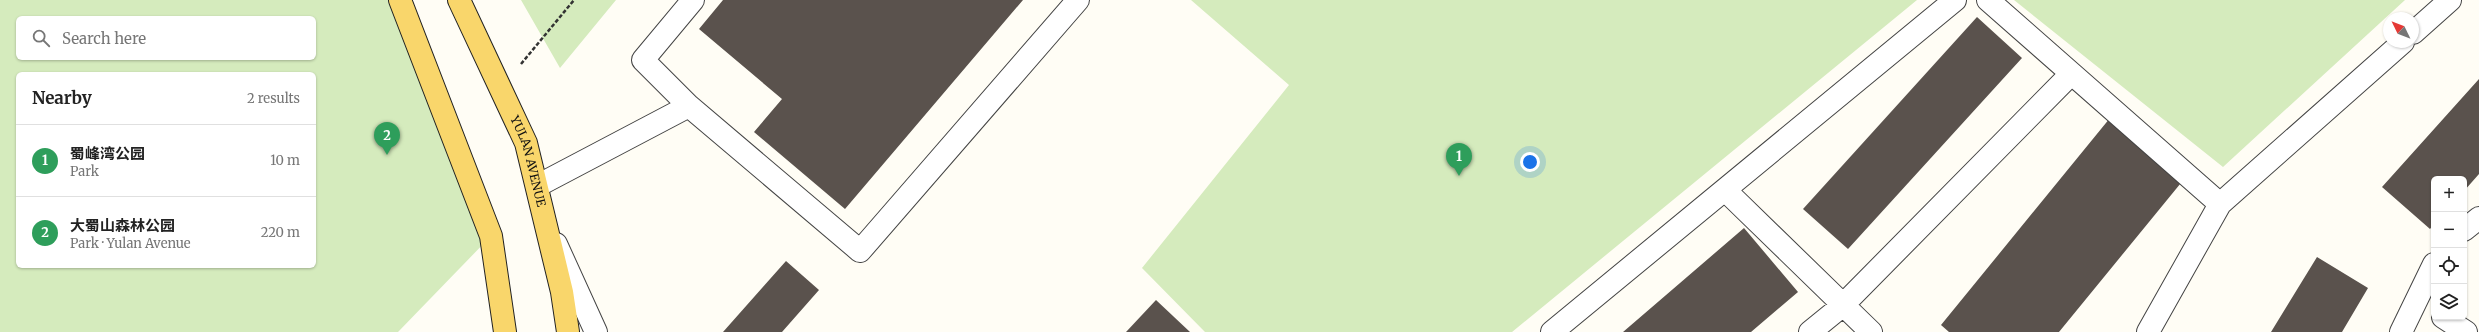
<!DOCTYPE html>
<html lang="en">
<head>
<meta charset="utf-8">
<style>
  :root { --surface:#fff; --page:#f6f6f6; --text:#222; --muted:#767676; --line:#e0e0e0; --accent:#1a73e8 }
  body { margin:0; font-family:Merriweather,"Noto Sans SC",serif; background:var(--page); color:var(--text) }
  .controls { position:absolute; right:12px; bottom:12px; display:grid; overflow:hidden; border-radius:6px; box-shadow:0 1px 3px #0004 }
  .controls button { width:36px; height:36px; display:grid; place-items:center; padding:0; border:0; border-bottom:1px solid var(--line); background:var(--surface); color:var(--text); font:20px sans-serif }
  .compass { position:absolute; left:2383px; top:12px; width:36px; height:36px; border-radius:50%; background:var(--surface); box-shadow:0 1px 3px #0004; rotate:313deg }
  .you { position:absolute; left:1530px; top:162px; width:14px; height:14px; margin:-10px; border:3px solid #fff; border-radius:50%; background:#1a73e8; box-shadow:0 0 0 6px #1a73e833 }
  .badge { display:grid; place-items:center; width:26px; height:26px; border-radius:50%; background:var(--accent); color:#fff; font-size:13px; font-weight:700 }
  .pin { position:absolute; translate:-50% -33px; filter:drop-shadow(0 1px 2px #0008) }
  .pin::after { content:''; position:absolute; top:21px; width:14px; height:12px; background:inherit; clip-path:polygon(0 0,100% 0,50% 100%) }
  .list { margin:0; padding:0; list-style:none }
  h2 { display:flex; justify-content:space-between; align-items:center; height:52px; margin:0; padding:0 16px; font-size:17px }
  h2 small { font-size:13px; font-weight:400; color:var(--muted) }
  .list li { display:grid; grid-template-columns:26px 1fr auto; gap:12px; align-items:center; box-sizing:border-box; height:72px; padding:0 16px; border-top:1px solid var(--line) }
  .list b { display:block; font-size:15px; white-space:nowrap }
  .list p { margin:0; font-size:13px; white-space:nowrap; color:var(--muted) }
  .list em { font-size:13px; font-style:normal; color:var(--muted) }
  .icon { flex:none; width:22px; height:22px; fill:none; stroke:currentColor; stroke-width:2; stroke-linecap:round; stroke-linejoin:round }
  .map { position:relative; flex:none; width:2479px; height:332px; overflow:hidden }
  .search { position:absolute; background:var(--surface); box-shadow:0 1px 3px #0004; left:16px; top:16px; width:300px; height:44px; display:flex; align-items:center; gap:10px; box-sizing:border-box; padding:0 14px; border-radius:6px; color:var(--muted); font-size:15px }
  .panel { position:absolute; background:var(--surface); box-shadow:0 1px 3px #0004; left:16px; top:72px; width:300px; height:196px; border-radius:6px }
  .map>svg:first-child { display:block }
</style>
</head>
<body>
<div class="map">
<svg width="2479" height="332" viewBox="0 0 2479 332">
  <rect width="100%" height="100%" fill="#fffdf5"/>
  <path fill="#d5ebbd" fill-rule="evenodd" d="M0 0H400L491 236 398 332H0ZM18 18H314V58H18ZM18 74H314V266H18Z
    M521 0H616L560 68Z
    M1191 0H1917L1512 332H1205L1142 268 1289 85Z
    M2014 0H2405L2223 167Z"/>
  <path fill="#5a524d" d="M723 0H1023L845 209 754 132 782 99 699 29Z
    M1977 17 2022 58 1848 249 1803 209Z
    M2479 79V174L2464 191V179H2434V224L2430 229 2382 187Z
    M2110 118 2185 178 2059 332H1949L1941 325Z
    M1744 228 1798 292 1751 332H1623Z
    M2317 257 2368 288 2342 332H2271Z
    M786 261 819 290 782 332H723Z
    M1156 300 1190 332H1126Z"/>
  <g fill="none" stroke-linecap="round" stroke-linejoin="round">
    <defs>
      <path id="minor" d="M1988 0 2220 204 2403 42
        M2413 33 2450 0
        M689 106 643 60 693 0
        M537 186 689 106 860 251 1078 0
        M1725 190 1871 332
        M2464 230 2479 218
        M556 244 596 332
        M2443 317 2466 332
        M1552 332 1955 0
        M1810 332 1842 306 2071 74
        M2148 332 2220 204
        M2401 332 2434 264"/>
      <g id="major">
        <path d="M400 0 491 236 505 332"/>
        <path id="s1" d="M459 0 526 143 562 292 568 332"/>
      </g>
    </defs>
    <use href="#minor" stroke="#444" stroke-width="24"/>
    <use href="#major" stroke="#222" stroke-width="24"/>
    <path stroke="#333" stroke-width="2.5" stroke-dasharray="4 2" stroke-linecap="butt" d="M521 64 574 0"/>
    <use href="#minor" stroke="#fff" stroke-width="22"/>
    <use href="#major" stroke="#f9d66b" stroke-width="22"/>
  </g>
  <g text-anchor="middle" stroke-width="4" stroke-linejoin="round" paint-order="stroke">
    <g font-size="12" fill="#111" stroke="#fff">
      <text dy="4" stroke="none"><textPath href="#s1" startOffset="176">YULAN AVENUE</textPath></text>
    </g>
  </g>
</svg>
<div class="controls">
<button>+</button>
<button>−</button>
<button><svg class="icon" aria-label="locate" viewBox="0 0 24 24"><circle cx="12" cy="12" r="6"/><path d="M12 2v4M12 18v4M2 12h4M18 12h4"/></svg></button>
<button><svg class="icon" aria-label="layers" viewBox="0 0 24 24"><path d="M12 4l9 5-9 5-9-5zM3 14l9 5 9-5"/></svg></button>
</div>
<svg class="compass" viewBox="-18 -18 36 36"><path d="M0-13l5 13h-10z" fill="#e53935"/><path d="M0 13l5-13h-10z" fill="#767676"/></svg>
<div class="you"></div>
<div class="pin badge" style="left:1459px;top:176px;background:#2e9e5b">1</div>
<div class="pin badge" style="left:387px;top:155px;background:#2e9e5b">2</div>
<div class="search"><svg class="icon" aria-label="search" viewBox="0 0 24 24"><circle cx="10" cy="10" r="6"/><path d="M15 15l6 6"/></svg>Search here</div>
<section class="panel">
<h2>Nearby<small>2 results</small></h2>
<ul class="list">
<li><span class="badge" style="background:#2e9e5b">1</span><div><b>蜀峰湾公园</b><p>Park</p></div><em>10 m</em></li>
<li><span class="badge" style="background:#2e9e5b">2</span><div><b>大蜀山森林公园</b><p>Park · Yulan Avenue</p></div><em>220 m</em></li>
</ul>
</section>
</div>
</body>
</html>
